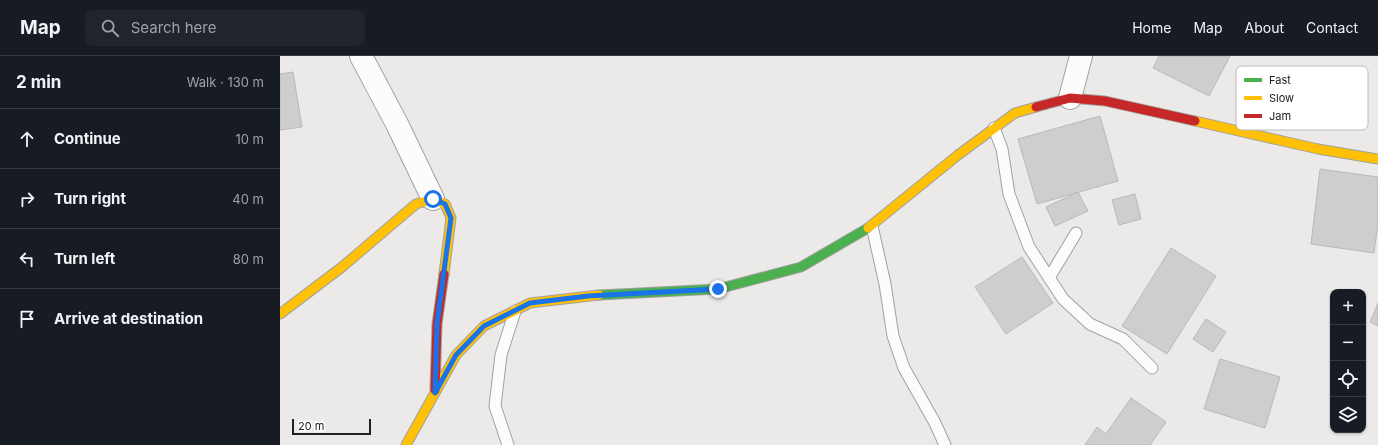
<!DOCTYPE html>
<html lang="en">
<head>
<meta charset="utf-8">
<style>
  :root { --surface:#171b24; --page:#20242c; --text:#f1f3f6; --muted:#9ea1a6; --line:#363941 }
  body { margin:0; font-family:Inter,sans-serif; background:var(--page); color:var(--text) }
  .controls { position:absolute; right:12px; bottom:12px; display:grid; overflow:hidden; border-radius:8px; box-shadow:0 1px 3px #0004 }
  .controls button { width:36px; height:36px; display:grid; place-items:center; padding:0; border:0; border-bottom:1px solid var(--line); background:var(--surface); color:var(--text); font:20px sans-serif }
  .scale { position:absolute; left:12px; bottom:10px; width:79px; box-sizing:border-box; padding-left:4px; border:2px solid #21201f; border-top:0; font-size:11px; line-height:14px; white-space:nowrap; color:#21201f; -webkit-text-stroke:3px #fff; paint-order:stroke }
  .stop { position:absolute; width:12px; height:12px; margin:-9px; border:3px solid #1a73e8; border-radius:50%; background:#fff }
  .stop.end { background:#1a73e8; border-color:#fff; box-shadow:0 1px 4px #0008 }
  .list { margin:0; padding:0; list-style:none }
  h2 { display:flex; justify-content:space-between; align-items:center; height:52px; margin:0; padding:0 16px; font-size:17px }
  h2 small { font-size:13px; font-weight:400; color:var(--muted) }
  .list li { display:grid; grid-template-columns:26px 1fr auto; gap:12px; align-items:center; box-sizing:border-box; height:60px; padding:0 16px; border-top:1px solid var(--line) }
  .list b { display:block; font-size:15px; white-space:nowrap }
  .list em { font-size:13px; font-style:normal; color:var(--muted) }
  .icon { flex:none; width:22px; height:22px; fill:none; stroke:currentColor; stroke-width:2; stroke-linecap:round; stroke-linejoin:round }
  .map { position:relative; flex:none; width:1098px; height:389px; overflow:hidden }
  header { display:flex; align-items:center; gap:24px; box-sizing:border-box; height:56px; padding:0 20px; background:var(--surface); border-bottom:1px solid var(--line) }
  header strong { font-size:19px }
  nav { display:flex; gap:22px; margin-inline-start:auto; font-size:14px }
  .search { width:280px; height:36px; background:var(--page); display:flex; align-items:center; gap:10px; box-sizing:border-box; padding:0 14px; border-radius:8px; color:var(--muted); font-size:15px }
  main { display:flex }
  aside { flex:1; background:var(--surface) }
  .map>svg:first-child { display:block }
</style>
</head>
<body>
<header>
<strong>Map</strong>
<div class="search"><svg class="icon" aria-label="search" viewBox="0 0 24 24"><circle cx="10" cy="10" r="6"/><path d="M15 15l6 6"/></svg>Search here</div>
<nav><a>Home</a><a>Map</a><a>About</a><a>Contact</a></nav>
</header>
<main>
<aside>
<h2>2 min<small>Walk · 130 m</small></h2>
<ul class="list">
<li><svg class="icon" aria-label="ahead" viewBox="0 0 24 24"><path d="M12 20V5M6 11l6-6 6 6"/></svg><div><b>Continue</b></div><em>10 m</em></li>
<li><svg class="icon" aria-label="right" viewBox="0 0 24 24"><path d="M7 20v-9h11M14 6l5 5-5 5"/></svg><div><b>Turn right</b></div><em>40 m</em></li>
<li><svg class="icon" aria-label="left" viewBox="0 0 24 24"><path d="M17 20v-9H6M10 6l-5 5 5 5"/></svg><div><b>Turn left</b></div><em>80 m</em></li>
<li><svg class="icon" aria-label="arrive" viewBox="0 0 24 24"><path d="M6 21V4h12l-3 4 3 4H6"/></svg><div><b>Arrive at destination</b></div></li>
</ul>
</aside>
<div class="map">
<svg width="1098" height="389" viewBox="0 0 1098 389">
  <rect width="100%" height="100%" fill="#ebeae8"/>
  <path fill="#cececc" stroke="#bab9b8" d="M879 0H950L929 40 873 12Z
    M13 16 22 71 0 74V18Z
    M820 60 838 125 757 148 738 83Z
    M1040 113 1098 121V167L1094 197 1031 188Z
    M798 136 808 155 775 170 766 151Z
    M855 138 861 163 839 169 832 144Z
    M891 192 936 220 887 298 842 270Z
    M742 201 773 247 726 278 695 231Z
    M1098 247V270L1090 266Z
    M926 263 946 276 933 296 913 283Z
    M940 303 1000 321 985 372 924 353Z
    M851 342 886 366 870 389H805L817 371 826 378Z"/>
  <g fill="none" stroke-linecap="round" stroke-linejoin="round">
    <defs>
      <path id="lane" d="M714 72 722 93 729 138 749 191 783 243 810 268 843 283 872 312
        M592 170 605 228 613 280 624 312 655 367 665 389
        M769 222 796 177
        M228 389 215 350 221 299 235 255"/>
      <path id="street" d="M81 0 117 68 153 143
        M790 42 801 0"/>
      <path id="fast" d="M319 239 438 233 521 211 588 172"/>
      <path id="slow" d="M915 65 1038 93 1098 103
        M588 172 678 99 735 57 756 51
        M0 258 62 211 136 148 153 143 165 148 171 162 164 218
        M126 389 176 299 204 270 250 247 319 239"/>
      <path id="jam" d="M756 51 790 42 825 45 915 65
        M155 334 157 268 164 218"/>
    </defs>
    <use href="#lane" stroke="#a1a19f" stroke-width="13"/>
    <use href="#street" stroke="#a1a19f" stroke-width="24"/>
    <use href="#fast" stroke="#a1a19f" stroke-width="11"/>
    <use href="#slow" stroke="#a1a19f" stroke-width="11"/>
    <use href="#jam" stroke="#a1a19f" stroke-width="11"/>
    <use href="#lane" stroke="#fcfcfc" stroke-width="11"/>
    <use href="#street" stroke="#fcfcfc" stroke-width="22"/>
    <use href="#fast" stroke="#4caf50" stroke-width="9"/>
    <use href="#slow" stroke="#ffc107" stroke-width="9"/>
    <use href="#jam" stroke="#c62828" stroke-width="9"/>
  </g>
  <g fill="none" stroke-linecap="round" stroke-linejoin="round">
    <path stroke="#1a73e8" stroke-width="5" d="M153 143 165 148 171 162 157 268 155 337 176 299 204 270 250 247 308 240 438 233"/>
  </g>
  <rect x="956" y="10" width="132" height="64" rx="6" fill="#fff" stroke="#bcbcbc" stroke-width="1"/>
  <rect x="964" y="22" width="18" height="4" fill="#4caf50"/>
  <rect x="964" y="40" width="18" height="4" fill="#ffc107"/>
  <rect x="964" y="58" width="18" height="4" fill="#c62828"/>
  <g font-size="11" fill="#21201f">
    <text x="989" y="28">Fast</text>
    <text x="989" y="46">Slow</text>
    <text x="989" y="64">Jam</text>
  </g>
</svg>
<div class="controls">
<button>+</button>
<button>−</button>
<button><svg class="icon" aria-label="locate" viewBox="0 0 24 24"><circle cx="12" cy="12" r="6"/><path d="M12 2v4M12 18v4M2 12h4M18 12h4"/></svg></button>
<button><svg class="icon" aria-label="layers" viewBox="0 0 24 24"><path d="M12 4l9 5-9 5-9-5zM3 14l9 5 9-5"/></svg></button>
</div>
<div class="scale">20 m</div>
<div class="stop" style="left:153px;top:143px"></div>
<div class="stop end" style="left:438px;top:233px"></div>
</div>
</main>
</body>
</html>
